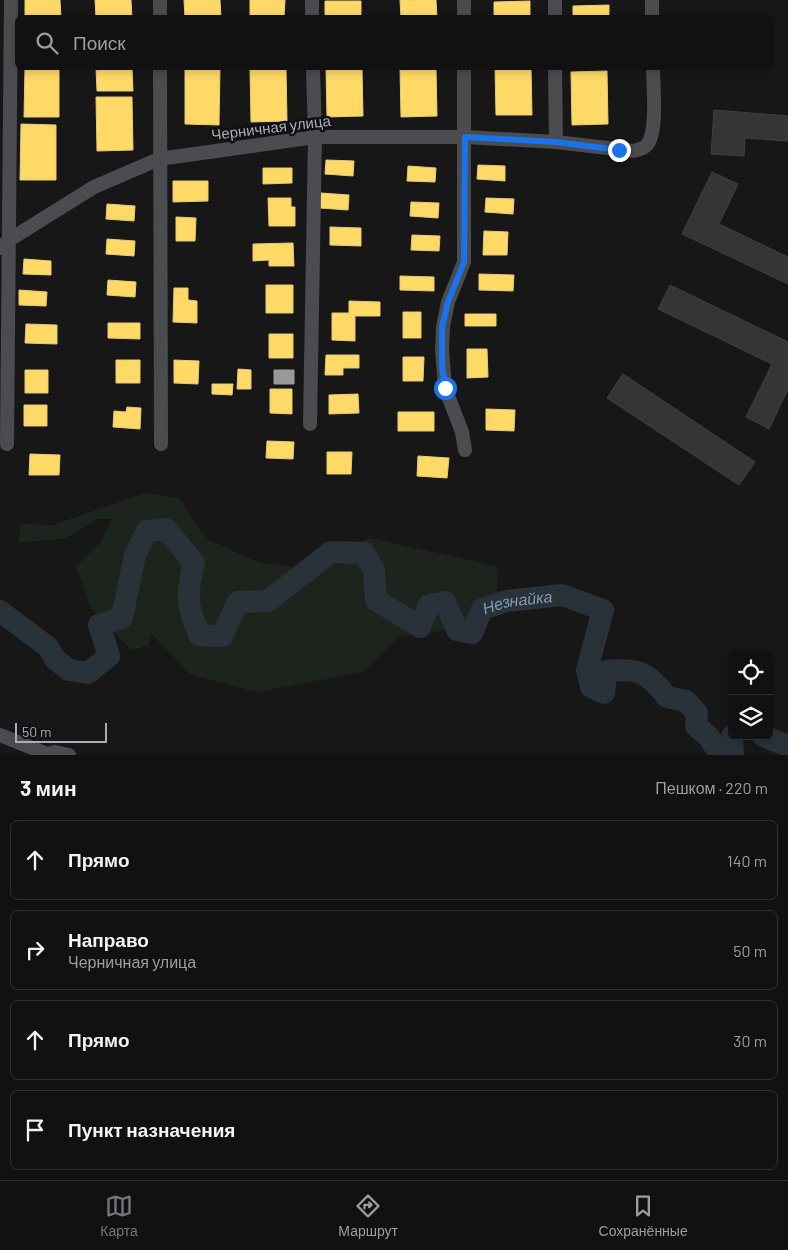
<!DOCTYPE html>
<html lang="ru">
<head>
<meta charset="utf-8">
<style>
  :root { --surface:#111; --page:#1a1a1a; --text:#f1f3f6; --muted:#9c9d9f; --line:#303131; --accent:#757880 }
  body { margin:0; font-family:Barlow,sans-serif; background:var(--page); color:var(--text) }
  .controls { position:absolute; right:15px; bottom:15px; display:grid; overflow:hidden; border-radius:8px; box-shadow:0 2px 8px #0003 }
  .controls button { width:45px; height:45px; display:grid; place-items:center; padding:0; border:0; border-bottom:1px solid var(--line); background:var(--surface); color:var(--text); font:25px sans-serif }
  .scale { position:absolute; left:15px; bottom:12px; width:92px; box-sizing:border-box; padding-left:5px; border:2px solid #a8adb8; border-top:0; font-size:14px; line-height:18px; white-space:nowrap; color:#a8adb8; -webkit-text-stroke:4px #111113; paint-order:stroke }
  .stop { position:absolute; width:15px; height:15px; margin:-11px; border:4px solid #1a73e8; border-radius:50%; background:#fff }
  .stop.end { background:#1a73e8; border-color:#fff; box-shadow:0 1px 5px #0008 }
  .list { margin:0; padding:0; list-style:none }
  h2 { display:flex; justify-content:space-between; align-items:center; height:65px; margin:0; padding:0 20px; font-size:21px }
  h2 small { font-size:16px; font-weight:400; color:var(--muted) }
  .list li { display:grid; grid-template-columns:32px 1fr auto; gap:15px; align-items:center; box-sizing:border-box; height:80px; margin:0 10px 10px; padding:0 10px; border:1px solid var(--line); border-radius:8px }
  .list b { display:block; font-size:19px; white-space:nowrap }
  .list p { margin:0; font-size:16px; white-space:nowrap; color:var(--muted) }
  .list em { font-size:16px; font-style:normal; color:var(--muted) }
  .icon { flex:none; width:28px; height:28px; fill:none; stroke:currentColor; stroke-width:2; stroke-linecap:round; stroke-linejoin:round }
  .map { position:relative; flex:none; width:788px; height:755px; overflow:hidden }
  .search { position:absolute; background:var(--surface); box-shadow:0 2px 8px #0003; left:15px; right:15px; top:15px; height:55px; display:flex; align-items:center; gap:12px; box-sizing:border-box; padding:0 18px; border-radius:8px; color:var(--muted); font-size:19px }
  .sheet { height:425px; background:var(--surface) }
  nav { display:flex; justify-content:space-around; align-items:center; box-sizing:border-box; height:70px; border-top:1px solid var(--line); background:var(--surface); font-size:14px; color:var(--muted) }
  nav a { display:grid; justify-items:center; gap:2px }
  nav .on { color:var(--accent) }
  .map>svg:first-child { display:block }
</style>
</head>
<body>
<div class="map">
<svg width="788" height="755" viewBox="0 0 788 755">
  <rect width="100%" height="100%" fill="#171717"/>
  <path fill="#1d241e" d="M145 493 179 498 207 539 260 563 299 567 369 538 497 566 498 614 442 631 398 637 363 672 257 692 189 674 151 633 149 645 131 650 91 609 76 567 101 542 111 519H98L64 539 19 542 20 524 53 525Z"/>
  <path fill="#ffd966" stroke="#e5cc7f" d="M25 0H60L61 18H25Z
    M95 0H131L132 18H96Z
    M184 0H220L221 18H185Z
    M250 0H285L284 18H250Z
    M400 0H436L437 18H401Z
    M325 1H361V18H325Z
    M530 1V18H494V2Z
    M609 5V18H573V6Z
    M25 68H59V117H24Z
    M96 68H132L133 91H97Z
    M185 68H220L219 125 185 124Z
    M286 68 287 121 251 122 250 69Z
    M326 68H362L363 116 327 117Z
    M400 68H436L437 116 401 117Z
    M495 68H531L532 115H496Z
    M607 71 608 124 572 125 571 72Z
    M96 97H132L133 150 97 151Z
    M21 124 56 125V180H20Z
    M326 160 354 161 353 176 325 174Z
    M478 165 505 166V181L477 179Z
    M408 166 436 168 435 182 407 181Z
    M263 168H292V183L263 184Z
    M173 181H208V201L173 202Z
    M321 193 349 195 348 210 320 208Z
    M268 198H291V207H295V226H269Z
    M486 198 514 199 513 214 485 212Z
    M411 202 439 203 438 218 410 216Z
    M107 204 135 206 134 221 106 219Z
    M176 217 196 218 195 241H176Z
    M330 227 361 228V246L330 245Z
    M484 231 508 232 507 255H483Z
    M412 235 440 236 439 251 411 250Z
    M107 239 135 241 134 256 106 254Z
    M293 243 294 266H269V260L253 261V244Z
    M24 259 51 261V275L23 274Z
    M479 274 514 275 513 291 479 290Z
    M400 276 434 277V291L400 290Z
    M108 280 136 282 135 297 107 295Z
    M266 285H293V313H266Z
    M174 288H188V300L197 301V323L173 322Z
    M19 290 47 292 46 306 19 305Z
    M349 301 380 302V316H355V341L332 340V313H349Z
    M403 312H421V338H403Z
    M465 314H496V326H465Z
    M108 323H140V339L108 338Z
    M26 324 57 325V344L25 343Z
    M269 334H293V358H269Z
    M467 349H487L488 377 467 378Z
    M326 355H359V368H343V375H325Z
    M403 357H424L423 381H403Z
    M116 360H140V383H116Z
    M174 360 199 361 198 384 174 383Z
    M238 369 251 370V389H237Z
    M25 370H48V393H25Z
    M212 384H233L232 395 212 394Z
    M270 389H292V414L270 413Z
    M358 394 359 413 329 414V395Z
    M24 405H47V426H24Z
    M127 407 141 408 140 429 113 427 114 411 126 412Z
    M486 409 515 410 514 431 486 430Z
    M398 412H434V431H398Z
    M267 441 294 442 293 459 266 458Z
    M327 452H352L351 474H327Z
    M30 454 60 455 59 475H29Z
    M418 456 449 458 447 478 417 476Z"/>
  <path fill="#999" stroke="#9e9fa2" d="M274 370H294V384H274Z"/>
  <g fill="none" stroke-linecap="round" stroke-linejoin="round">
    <g stroke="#2a3239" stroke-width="22">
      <path id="s1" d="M0 611 48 647 55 659 69 670 88 673 109 656 99 625 122 618 135 555 147 531 166 529 194 563C186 593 187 606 199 635L222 636 238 602 268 601 331 552 364 553 374 570 376 600 420 627 429 605 445 602 457 630 472 633 482 609 507 601 562 595 603 610 587 670 591 687 604 693 606 671C638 668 648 672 667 697L686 701 697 713 696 726 709 737 720 755"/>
      <path d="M732 736 733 755"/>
      <path d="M763 736 788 746"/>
    </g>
  </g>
  <path fill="#353536" stroke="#3f4043" d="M714 110 788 116V141L745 138 744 156 711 154Z
    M712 172 738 184 719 224 788 257V284L682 234Z
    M670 285 788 342V389L769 429 746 417 772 364 658 309Z
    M623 374 755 462 739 485 607 398Z"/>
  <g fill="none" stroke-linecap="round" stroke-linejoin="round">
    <path stroke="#4b4c50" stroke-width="14" d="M312 0V18
      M464 0V18
      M555 0V18
      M652 0V18
      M160 18V0
      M160 68 161 444
      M464 68V262L448 302 443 327 442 349 445 388 462 432 465 450
      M555 68 556 142
      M0 248 9 240 94 187 159 159 315 137H465L556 142 633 151C638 150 643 149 647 145 658 131 653 86 653 68
      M310 424 315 137 313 68
      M7 444 11 0
      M0 735 47 754
      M46 755 55 752 69 755"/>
  </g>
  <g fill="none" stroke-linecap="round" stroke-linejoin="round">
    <path stroke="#1a73e8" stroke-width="6" d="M445 388 442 366V327L448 302 464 262 465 137 556 142 619 150"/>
  </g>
  <g text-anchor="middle" stroke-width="5" stroke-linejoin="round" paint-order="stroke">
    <g font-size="15" fill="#a8adb8" stroke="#111113">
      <text transform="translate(271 128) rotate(-7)" y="5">Черничная улица</text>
    </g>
    <g font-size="16" font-style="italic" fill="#7f9bb3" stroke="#111113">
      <text dy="6" stroke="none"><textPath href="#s1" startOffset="876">Незнайка</textPath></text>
    </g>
  </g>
</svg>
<div class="controls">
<button><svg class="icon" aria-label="locate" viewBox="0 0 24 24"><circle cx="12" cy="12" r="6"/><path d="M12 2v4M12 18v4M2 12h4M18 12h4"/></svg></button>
<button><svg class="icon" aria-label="layers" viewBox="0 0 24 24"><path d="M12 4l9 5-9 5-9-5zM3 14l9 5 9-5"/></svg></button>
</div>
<div class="scale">50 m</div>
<div class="stop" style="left:445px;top:388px"></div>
<div class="stop end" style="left:619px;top:150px"></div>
<div class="search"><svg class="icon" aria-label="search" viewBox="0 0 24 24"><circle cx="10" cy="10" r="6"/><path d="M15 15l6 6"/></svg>Поиск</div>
</div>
<section class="sheet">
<h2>3 мин<small>Пешком · 220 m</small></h2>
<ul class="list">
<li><svg class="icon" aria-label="ahead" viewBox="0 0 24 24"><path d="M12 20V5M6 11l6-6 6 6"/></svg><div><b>Прямо</b></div><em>140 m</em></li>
<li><svg class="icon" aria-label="right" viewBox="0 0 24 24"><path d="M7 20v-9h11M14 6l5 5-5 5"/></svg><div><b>Направо</b><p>Черничная улица</p></div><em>50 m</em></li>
<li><svg class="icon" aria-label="ahead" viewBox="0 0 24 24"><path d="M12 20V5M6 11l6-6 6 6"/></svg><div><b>Прямо</b></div><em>30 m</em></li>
<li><svg class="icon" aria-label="arrive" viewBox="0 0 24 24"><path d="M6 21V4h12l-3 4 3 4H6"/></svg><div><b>Пункт назначения</b></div></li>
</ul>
</section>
<nav>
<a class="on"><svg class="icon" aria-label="map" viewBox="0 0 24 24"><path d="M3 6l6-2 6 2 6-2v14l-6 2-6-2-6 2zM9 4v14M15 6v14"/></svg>Карта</a>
<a><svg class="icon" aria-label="directions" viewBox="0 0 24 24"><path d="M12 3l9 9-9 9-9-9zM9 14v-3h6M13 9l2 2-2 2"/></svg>Маршрут</a>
<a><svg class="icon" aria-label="saved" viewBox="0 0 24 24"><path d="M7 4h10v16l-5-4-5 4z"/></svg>Сохранённые</a>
</nav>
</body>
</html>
